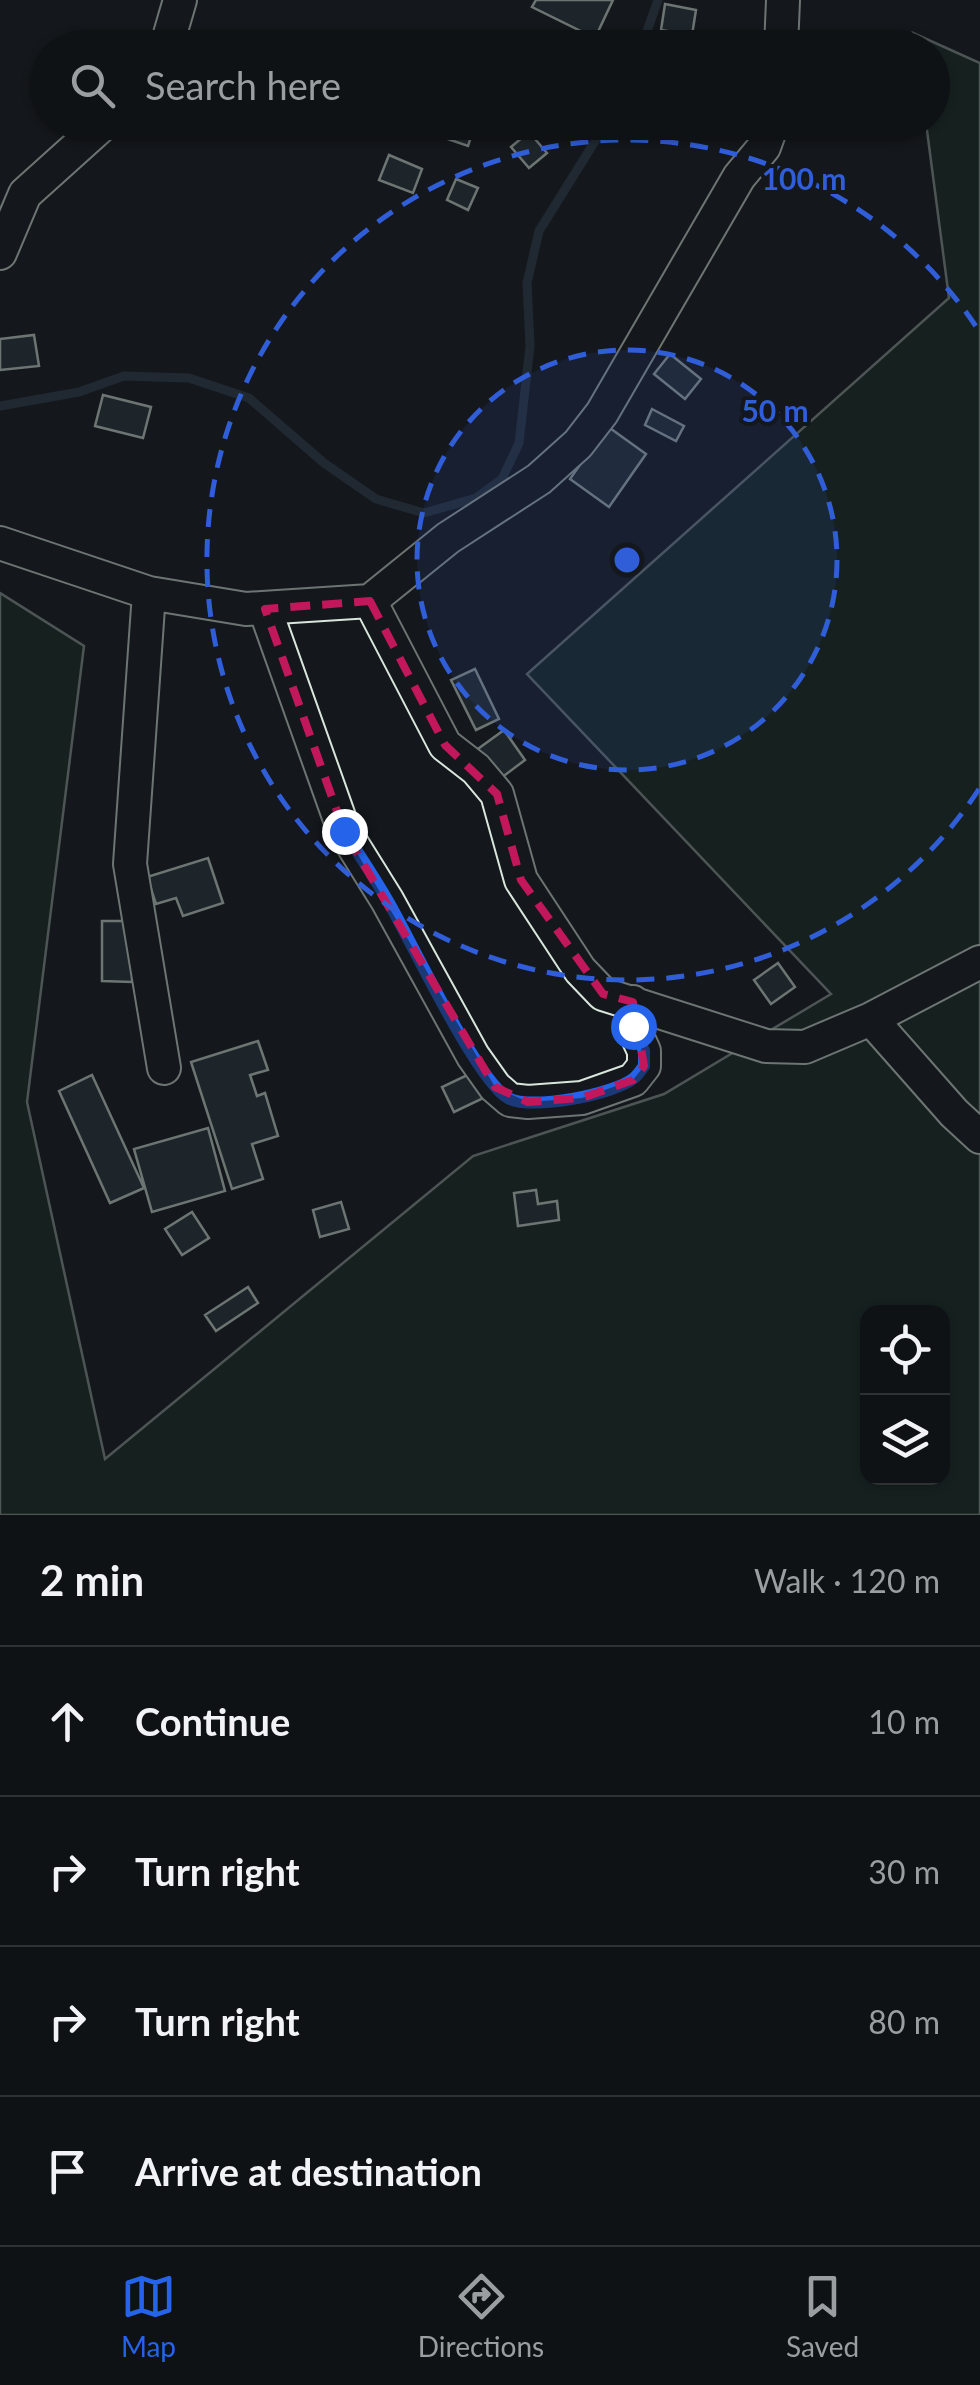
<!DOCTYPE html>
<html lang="en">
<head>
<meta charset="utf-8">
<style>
  :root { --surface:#0f1215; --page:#1d2022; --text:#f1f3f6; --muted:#9b9ea0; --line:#2f3234; --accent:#2563eb }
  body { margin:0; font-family:Lato,sans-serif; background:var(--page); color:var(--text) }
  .controls { position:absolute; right:30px; bottom:30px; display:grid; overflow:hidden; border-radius:20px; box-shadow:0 2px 8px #0004 }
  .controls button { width:90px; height:90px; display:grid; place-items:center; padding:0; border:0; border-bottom:2px solid var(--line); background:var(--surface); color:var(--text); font:50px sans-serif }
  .stop { position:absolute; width:30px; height:30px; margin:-22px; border:8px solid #2563eb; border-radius:50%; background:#fff }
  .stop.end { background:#2563eb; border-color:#fff; box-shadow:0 2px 10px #0008 }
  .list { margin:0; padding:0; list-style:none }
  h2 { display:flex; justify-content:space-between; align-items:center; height:130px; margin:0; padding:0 40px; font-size:42px }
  h2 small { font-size:32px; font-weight:400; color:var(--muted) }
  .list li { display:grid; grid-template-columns:65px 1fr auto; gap:30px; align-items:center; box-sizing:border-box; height:150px; padding:0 40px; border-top:2px solid var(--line) }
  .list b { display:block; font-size:38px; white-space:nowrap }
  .list em { font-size:32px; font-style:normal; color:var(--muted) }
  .icon { flex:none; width:55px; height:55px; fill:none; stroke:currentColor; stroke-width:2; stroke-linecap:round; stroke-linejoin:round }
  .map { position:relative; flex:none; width:980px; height:1515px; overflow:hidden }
  .search { position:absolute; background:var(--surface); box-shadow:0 2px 8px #0004; left:30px; right:30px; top:30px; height:110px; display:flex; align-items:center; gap:25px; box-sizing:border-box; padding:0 35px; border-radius:55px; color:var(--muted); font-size:38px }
  .sheet { height:730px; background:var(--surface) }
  nav { display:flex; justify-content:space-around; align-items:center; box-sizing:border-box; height:140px; border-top:2px solid var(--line); background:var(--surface); font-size:28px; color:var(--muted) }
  nav a { display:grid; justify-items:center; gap:5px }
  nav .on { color:var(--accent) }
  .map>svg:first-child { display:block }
</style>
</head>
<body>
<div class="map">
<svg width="980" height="1515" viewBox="0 0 980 1515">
  <rect width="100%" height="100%" fill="#14181c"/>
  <path fill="#1a2d24" stroke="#939e99" stroke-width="2.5" fill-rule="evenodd" d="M913 33 980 63V1515H0V593L84 646 27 1102 105 1459 473 1156 664 1094 831 994 527 674 949 298 926 123 932 122V48L915 47ZM868 1312H942V1478H868Z"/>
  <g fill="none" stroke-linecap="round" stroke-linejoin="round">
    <path stroke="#2f3f4d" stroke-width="9" d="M641 48 658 0
      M0 406 79 392 124 376 189 378 249 398 324 463 376 499 424 513 476 498 502 479 519 443 530 346 527 283 539 231 607 122"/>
  </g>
  <path fill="#2c363c" stroke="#d8e6dc" stroke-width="2.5" d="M536 0H613L595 38 532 7Z
    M665 4 696 10 692 35 661 30Z
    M441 122H476L468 146 436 135Z
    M529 132 547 153 529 168 511 147Z
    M389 155 422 169 413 193 379 180Z
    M456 179 478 188 468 210 447 200Z
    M34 335 39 366 0 370V339Z
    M670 354 701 379 685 399 654 374Z
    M103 395 151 407 143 438 95 426Z
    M652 409 684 426 676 441 645 425Z
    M607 426 646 454 609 507 570 479Z
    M475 669 499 719 476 730 451 680Z
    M504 730 525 760 497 781 475 751Z
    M208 858 223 903 183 916 176 898 156 904 147 877Z
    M102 921H133L132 982 102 981Z
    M778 963 795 987 771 1004 754 980Z
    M258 1041 268 1070 250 1075 257 1096 265 1093 278 1136 252 1144 263 1179 232 1189 191 1062Z
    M480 1069 492 1094 454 1112 442 1087Z
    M92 1075 144 1188 110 1203 59 1091Z
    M208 1128 225 1191 152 1212 134 1149Z
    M536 1190 538 1204 557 1201 559 1220 518 1226 514 1193Z
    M341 1202 349 1229 320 1237 313 1210Z
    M192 1212 209 1238 182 1255 165 1229Z
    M248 1287 258 1303 216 1331 205 1315Z"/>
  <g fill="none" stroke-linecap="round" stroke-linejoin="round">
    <defs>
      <path id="minor" d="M166 48 180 0
        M781 48 783 0
        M0 253 25 194 105 122
        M0 543 149 593 246 609 370 601 448 538 539 479 578 444 602 413 739 177 764 147 773 122
        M149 593 130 864 164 1068
        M370 601 445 745 476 769 497 794 521 880 580 970 603 994 766 1046 805 1047 871 1019 980 962
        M265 609 344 831 387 900 473 1056 495 1087 510 1100 528 1102 582 1098 633 1080 644 1066V1051L633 1027V1002
        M871 1019 954 1113 980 1137"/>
    </defs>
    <use href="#minor" stroke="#d8e6dc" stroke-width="36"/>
    <use href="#minor" stroke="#14181c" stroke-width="32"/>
  </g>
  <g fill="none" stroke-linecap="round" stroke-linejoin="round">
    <path stroke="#2563eb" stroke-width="12" d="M344 831C359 855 375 878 389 903 411 941 477 1081 508 1098 531 1111 615 1094 634 1078 638 1075 641 1070 644 1066V1051L633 1026"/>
  </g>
  <path d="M0 0H980V1515H0ZM370 601 445 745 497 794 521 880 603 994 633 1002 644 1066 633 1080 582 1098 528 1102 495 1087 344 831 265 609Z" fill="#14181c" fill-opacity=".55" fill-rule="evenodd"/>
  <path fill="none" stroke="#c2185b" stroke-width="8" stroke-dasharray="20 12" stroke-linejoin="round" d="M370 601 445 745 497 794 521 880 603 994 633 1002 644 1066 633 1080 582 1098 528 1102 495 1087 344 831 265 609Z"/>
  <circle cx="627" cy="560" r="210" fill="#305dd8" fill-opacity=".12"/>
  <g fill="none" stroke="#305dd8" stroke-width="5" stroke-dasharray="18 12">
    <circle cx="627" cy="560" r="210"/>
    <path d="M979 789A420 420 0 1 1 979 331"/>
  </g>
  <circle cx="627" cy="560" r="15" fill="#305dd8" stroke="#14181c" stroke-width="5"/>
  <g font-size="30" text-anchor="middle" font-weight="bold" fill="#305dd8" stroke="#14181c" stroke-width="8" stroke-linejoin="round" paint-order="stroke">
    <text x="804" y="190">100 m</text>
    <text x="775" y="422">50 m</text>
  </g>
</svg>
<div class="controls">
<button><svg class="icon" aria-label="locate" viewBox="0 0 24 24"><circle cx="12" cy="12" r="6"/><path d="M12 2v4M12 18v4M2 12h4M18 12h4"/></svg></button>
<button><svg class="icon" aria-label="layers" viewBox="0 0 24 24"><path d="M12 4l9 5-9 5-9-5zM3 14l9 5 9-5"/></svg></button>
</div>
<div class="stop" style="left:633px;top:1026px"></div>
<div class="stop end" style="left:344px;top:831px"></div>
<div class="search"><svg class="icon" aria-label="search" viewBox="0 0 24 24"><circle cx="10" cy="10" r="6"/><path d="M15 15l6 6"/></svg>Search here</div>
</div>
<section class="sheet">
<h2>2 min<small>Walk · 120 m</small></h2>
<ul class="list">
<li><svg class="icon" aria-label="ahead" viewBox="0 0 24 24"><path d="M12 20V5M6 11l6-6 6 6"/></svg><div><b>Continue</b></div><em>10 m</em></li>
<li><svg class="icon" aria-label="right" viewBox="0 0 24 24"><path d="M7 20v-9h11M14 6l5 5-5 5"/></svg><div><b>Turn right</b></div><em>30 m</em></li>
<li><svg class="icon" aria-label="right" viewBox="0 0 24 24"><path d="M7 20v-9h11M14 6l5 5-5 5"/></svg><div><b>Turn right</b></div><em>80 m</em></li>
<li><svg class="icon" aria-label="arrive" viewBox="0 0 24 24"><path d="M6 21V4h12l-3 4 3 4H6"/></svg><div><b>Arrive at destination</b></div></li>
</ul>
</section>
<nav>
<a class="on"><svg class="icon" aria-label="map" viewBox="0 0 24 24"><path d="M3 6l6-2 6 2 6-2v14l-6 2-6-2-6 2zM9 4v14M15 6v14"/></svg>Map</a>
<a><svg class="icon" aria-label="directions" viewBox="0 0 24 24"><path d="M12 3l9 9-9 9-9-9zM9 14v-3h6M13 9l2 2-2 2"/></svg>Directions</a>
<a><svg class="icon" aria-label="saved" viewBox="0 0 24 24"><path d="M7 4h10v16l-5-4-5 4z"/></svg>Saved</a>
</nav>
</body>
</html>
